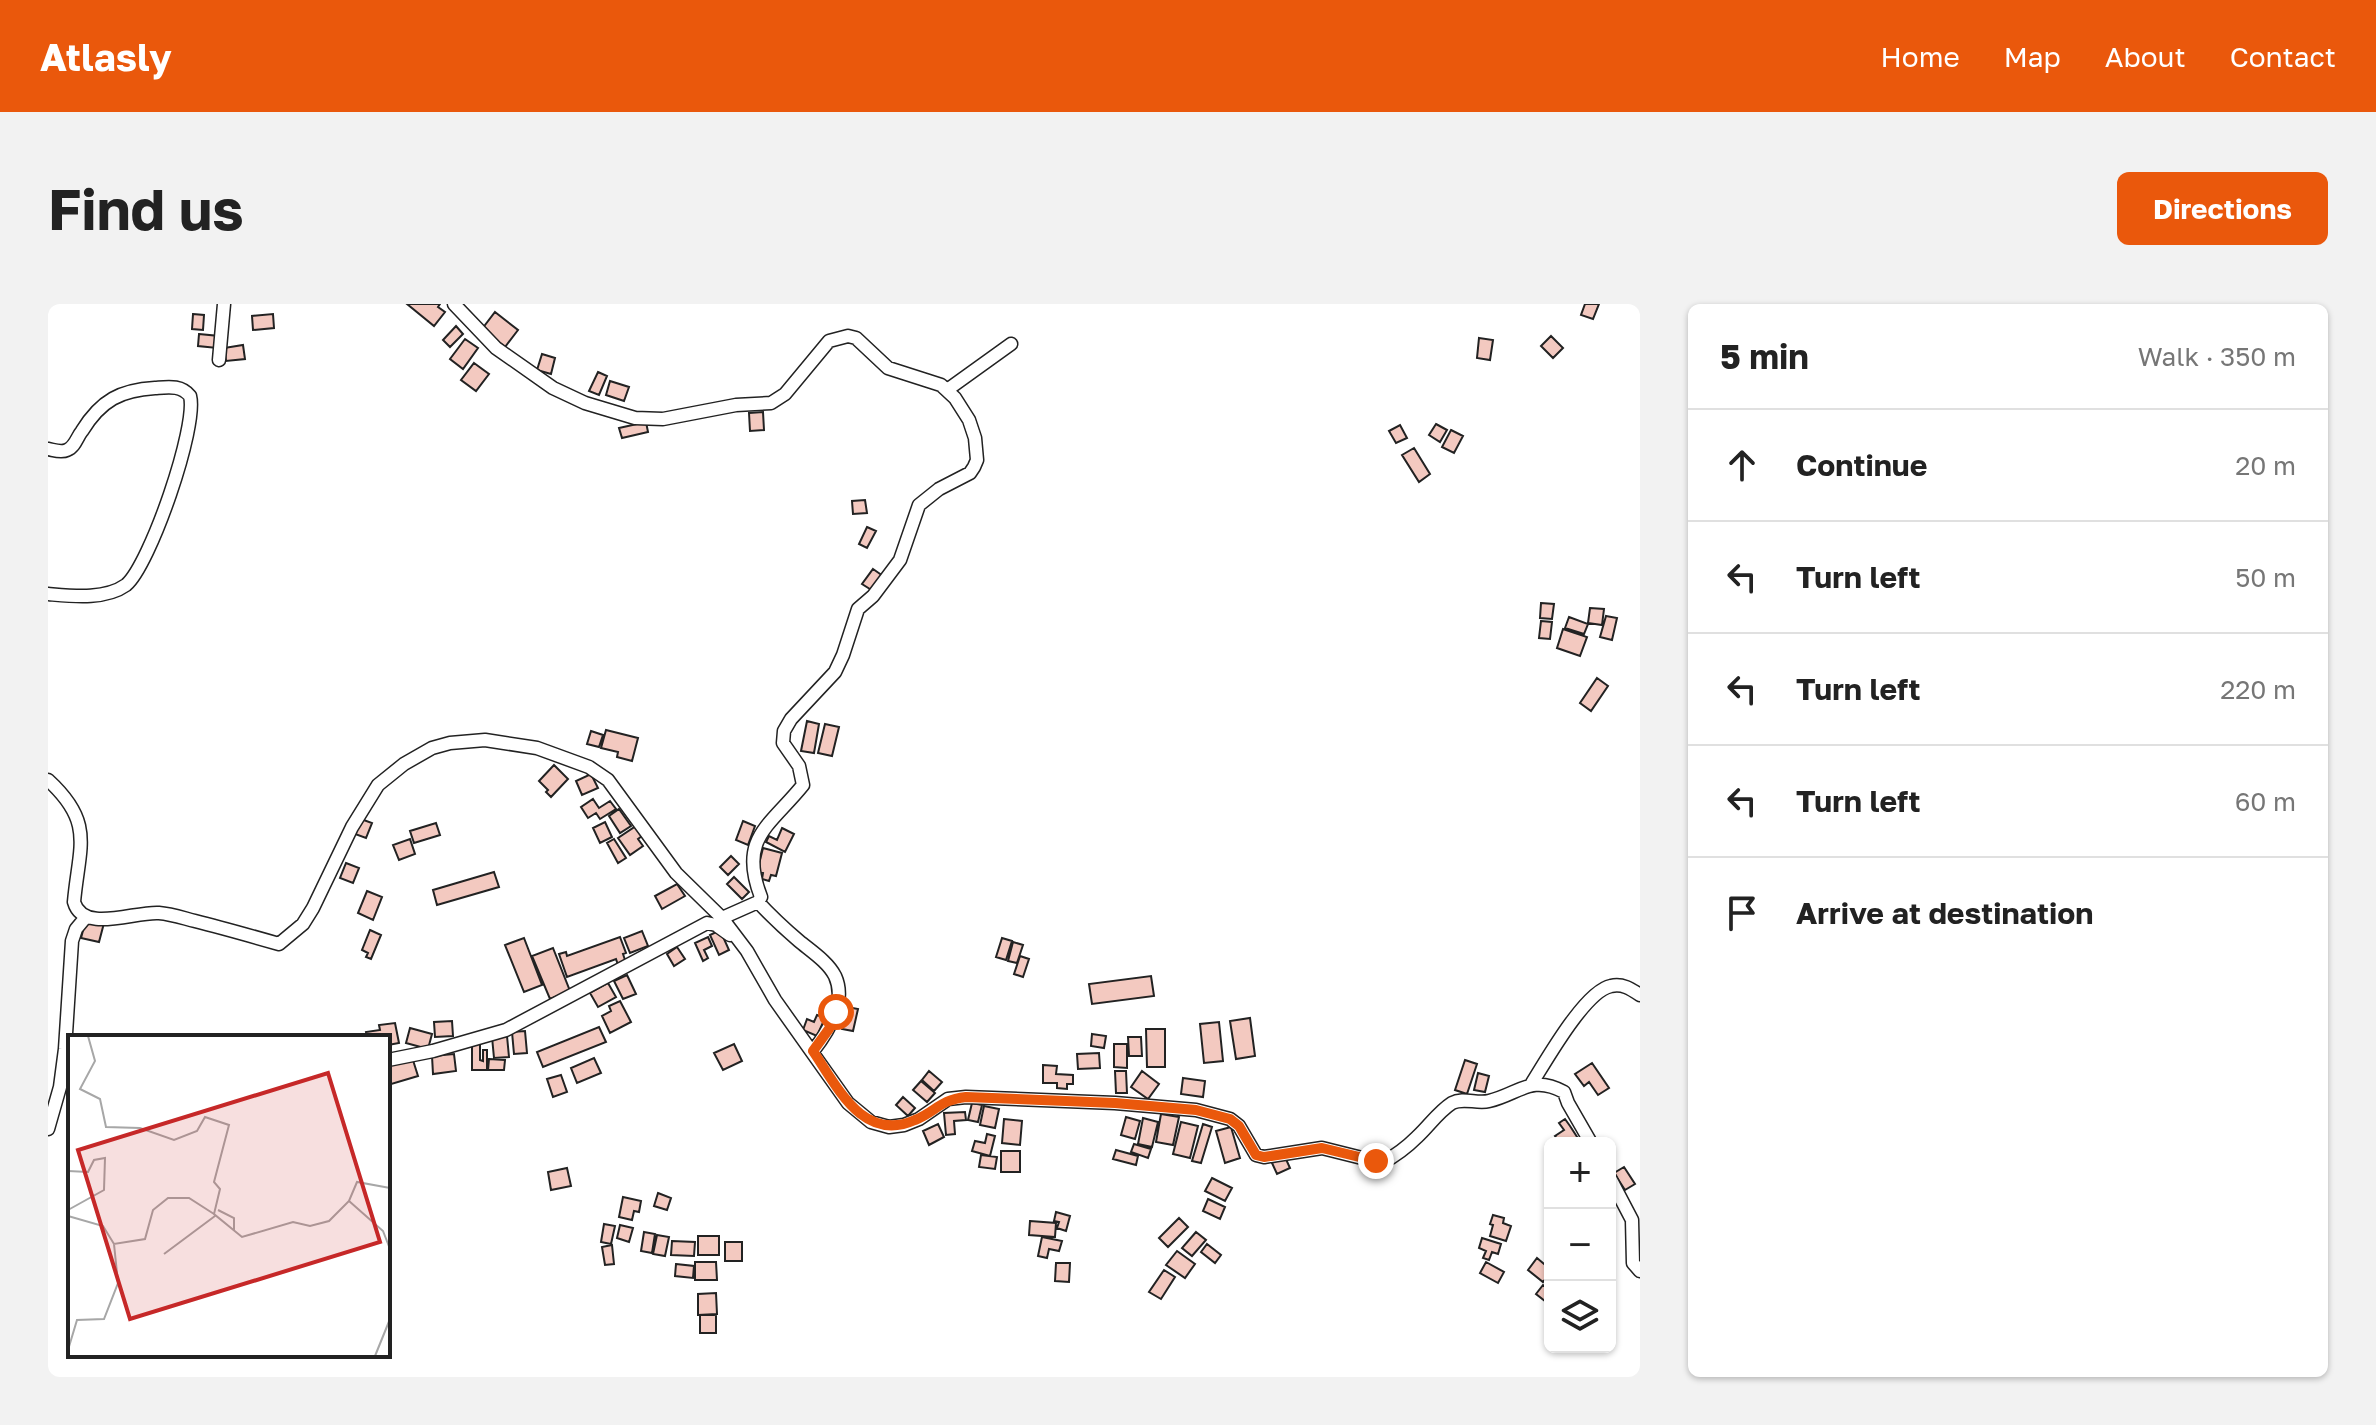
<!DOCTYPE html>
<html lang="en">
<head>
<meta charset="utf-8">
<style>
  :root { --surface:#fff; --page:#f2f2f2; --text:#222; --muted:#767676; --line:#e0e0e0; --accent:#ea580c }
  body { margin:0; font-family:"Golos Text",sans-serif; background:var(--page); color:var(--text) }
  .controls { position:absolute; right:24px; bottom:24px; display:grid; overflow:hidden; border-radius:12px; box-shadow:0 2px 6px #0004 }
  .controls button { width:72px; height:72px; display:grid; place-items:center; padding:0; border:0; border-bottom:2px solid var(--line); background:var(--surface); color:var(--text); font:40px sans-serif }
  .stop { position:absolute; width:24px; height:24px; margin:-18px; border:6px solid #ea580c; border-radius:50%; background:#fff }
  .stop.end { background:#ea580c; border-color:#fff; box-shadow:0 2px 8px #0008 }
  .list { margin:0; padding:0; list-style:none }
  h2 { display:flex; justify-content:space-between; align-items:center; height:104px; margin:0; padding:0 32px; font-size:34px }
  h2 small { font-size:26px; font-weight:400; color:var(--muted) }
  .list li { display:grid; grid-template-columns:52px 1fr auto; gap:24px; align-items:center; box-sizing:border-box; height:112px; padding:0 32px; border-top:2px solid var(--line) }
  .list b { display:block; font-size:30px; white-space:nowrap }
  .list em { font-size:26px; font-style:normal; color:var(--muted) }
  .icon { flex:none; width:44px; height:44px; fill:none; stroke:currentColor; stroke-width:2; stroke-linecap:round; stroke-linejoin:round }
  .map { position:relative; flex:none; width:1592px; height:1073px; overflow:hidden; border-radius:12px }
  header { display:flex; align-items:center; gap:48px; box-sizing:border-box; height:112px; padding:0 40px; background:var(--accent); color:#fff }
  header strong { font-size:38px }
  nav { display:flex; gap:44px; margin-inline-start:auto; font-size:28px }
  .intro { display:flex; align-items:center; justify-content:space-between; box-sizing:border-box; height:192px; padding:0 48px }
  h1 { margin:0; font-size:56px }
  .button { padding:20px 36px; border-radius:12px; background:var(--accent); color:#fff; font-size:28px; font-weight:700 }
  main { display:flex; gap:48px; padding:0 48px }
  aside { flex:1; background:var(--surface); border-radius:12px; box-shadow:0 2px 6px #0004 }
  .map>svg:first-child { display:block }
</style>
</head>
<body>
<header>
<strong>Atlasly</strong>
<nav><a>Home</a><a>Map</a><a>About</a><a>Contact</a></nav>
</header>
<div class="intro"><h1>Find us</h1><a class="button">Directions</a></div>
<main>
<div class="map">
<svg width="1592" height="1073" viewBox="0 0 1592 1073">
  <rect width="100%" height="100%" fill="#fff"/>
  <path fill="#f3c9c0" stroke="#222" stroke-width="2" d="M359 0H392L390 3 397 8 386 22Z
    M1537 0H1551L1545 15 1533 11Z
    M447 8 470 26 457 43 434 25Z
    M145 10 156 11 155 26 144 25Z
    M225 10 226 24 205 26 204 12Z
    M408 22 415 30 402 43 395 36Z
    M151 30 171 32 169 44 150 42Z
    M1503 32 1515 44 1505 54 1493 42Z
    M1431 34 1445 36 1442 56 1429 54Z
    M417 35 430 44 415 65 402 55Z
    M195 41 197 55 178 57 176 44Z
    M494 50 507 54 503 70 489 66Z
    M426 59 441 70 428 87 413 76Z
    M550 68 559 72 551 91 541 87Z
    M562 77 581 83 576 97 558 91Z
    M715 108 716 126 702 127 701 109Z
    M598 118 600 128 574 134 571 124Z
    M1388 120 1399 126 1392 138 1381 131Z
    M1352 121 1359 134 1348 139 1341 127Z
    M1403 126 1415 132 1406 149 1394 143Z
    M1366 144 1382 170 1371 178 1354 151Z
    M817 196 819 209 805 210 804 197Z
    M819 223 828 227 819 244 811 240Z
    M825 265 835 272 825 287 814 280Z
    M1493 299 1506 300 1504 315 1492 314Z
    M1542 304 1556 305 1554 321 1540 319Z
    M1558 312 1569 314 1564 336 1552 333Z
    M1521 313 1540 320 1536 330 1517 324Z
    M1493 317 1504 318 1502 335 1491 334Z
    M1515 325 1539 333 1532 352 1509 344Z
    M1549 374 1560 382 1543 407 1532 399Z
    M759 417 771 420 766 449 753 447Z
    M777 420 791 423 784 452 770 449Z
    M558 426 590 434 584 457 569 453 570 448 553 444Z
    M543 427 555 431 551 443 539 440Z
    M506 461 520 475 503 493 498 488 500 486 491 477Z
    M543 470 550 484 534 491 528 477Z
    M545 495 551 504 562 497 568 505 552 515 548 509 540 514 533 503Z
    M571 505 583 522 572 529 561 512Z
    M313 515 324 519 318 534 307 530Z
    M695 517 707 522 700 541 688 536Z
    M557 518 564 533 552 539 545 524Z
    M388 519 392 531 366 539 362 527Z
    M588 522 594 532 590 535 595 542 582 551 570 534Z
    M734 524 746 530 737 548 718 538 721 532 729 536Z
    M362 535 367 550 351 556 345 541Z
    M566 535 578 554 570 559 559 539Z
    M715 544 734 549 728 572 723 571 721 577 714 575 715 569 709 568Z
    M683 552 691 560 680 571 672 563Z
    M298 559 311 564 305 579 292 574Z
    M446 568 451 583 389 601 385 586Z
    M686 573 701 588 694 595 679 580Z
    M629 580 637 592 614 605 607 592Z
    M319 587 334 593 325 616 310 609Z
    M38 615 56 619 51 638 33 634Z
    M322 626 333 631 323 655 318 653 320 649 314 646Z
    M672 626 681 646 671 651 662 631Z
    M594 627 600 642 582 649 576 634Z
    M572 633 578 649 575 650 578 659 570 661 568 655 519 673 511 650 518 648 519 652Z
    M660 633 664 642 656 646 660 654 655 657 647 639Z
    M476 634 494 681 476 688 457 641Z
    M954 634 964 637 958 656 948 653Z
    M965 638 975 641 969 659 960 657Z
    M629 643 637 655 626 662 619 650Z
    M505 644 522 687 502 695 484 652Z
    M972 652 981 655 975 673 966 670Z
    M579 671 588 690 575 695 566 677Z
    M1103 672 1106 692 1044 700 1041 680Z
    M560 679 568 693 550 703 542 689Z
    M572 697 583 718 562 729 554 712 563 707 561 702Z
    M799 703 810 705 805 727 794 725Z
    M769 711 777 714 769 732 755 726 759 715 766 718Z
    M1202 714 1207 752 1188 755 1182 717Z
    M404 717 405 732 387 733 386 718Z
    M1171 718 1175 757 1156 759 1152 720Z
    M347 719 351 739 340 741V733H319L318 728 332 726 331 721Z
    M551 723 558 738 495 763 489 748Z
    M362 724 384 730 380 745 358 739Z
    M1098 725H1117V763H1099Z
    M477 727 479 749 466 750 464 728Z
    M1044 730 1058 732 1056 744 1043 742Z
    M459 732 461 753 446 754 444 733Z
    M1080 733H1093L1094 752H1081Z
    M424 740H432V756L435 757V746H439V766H424Z
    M686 740 694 757 675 766 666 749Z
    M1066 740H1079V764L1066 763Z
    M1051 749 1052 764 1030 765 1029 750Z
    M406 750 408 767 385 770 384 752Z
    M364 753 370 772 340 781V760Z
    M546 754 553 769 529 779 523 764Z
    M441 755 457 756 456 766H440Z
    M1417 756 1429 760 1419 790 1407 786Z
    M1544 759 1561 784 1550 791 1541 778 1536 782 1527 770Z
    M995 761 1009 762 1008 770 1025 771V780H1019V785L1009 784V779H995Z
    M881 767 894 778 886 787 874 776Z
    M1067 767H1078L1079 789H1068Z
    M1094 767 1111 780 1100 795 1083 783Z
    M1430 769 1441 772 1437 788 1426 786Z
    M513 771 519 788 505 793 499 775Z
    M1135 774 1157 777 1155 793 1133 790Z
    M873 777 887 789 879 798 865 786Z
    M855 793 867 804 860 812 848 801Z
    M924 799 934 801 930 818 920 816Z
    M936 802 951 805 947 824 932 821Z
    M917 808 918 816 906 817 907 830 898 831 896 809Z
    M1113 810 1131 813 1125 841 1108 838Z
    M1078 813 1092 817 1087 835 1073 831Z
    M1095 814 1110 818 1104 843 1090 840Z
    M956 815 974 817 972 841 954 839Z
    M1517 815 1522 822 1533 839H1512L1507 832 1516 826 1511 819Z
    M1133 818 1150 822 1142 854 1125 850Z
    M890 820 896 833 881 841 875 827Z
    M1155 820 1164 823 1153 859 1144 857Z
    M1183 823 1192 854 1177 859 1168 827Z
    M939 830 947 832 942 852 924 847 927 837 937 839Z
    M1086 840 1103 845 1100 854 1083 848Z
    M1068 846 1090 852 1088 861 1065 855Z
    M953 847H972V868H953Z
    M933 851 949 853 947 865 931 863Z
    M1237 853 1242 864 1229 870 1224 859Z
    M1576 863 1587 880 1577 886 1566 869Z
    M519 864 523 882 503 886 500 868Z
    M1164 874 1184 884 1177 897 1157 887Z
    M610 889 623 894 619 906 606 902Z
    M575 893 593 897 591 908 586 907 584 916 571 913Z
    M1160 895 1177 903 1172 915 1155 907Z
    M1008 908 1022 912 1018 927 1009 924 1011 918 1006 917Z
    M1445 911 1456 914 1455 919 1463 922 1458 937 1442 932 1445 921 1442 920Z
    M1131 914 1140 923 1120 943 1111 934Z
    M982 917 1008 919 1007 933 981 931Z
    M556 920 567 922 563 940 553 938Z
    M572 921 585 924 581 938 569 934Z
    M596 928 607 930 604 949 593 947Z
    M1148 928 1158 936 1144 952 1134 944Z
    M609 931 621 933 617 952 605 950Z
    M650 932H671V951H650Z
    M994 933 1014 937 1011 947 1001 945 999 954 990 952Z
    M1434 934 1453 940 1450 950 1444 948 1441 956 1435 954 1438 947 1431 944Z
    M624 937 647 938 646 952 623 951Z
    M677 938H694V957H677Z
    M1159 940 1173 951 1167 959 1153 948Z
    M564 941 566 960 557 961 554 943Z
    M1129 947 1147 960 1137 974 1118 961Z
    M1489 954 1502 965V970L1495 978 1480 966Z
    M647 958H668L669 976H647Z
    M1438 958 1456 968 1450 979 1432 969Z
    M1008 959H1022L1021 978 1007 977Z
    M628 960 646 962 645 974 627 972Z
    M1116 966 1127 973 1113 995 1101 988Z
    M1495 981 1502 986V1001L1488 990Z
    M668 989 669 1010 650 1011V990Z
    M652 1011H668V1029H652Z"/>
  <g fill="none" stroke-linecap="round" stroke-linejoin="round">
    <defs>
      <path id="minor" d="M406 0 448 44 505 84 537 99 587 114 615 115 688 101 723 99 737 90 781 37 800 32 808 34 840 64 893 81 907 94 921 116 927 134 929 156 926 163 922 169 891 185 871 201 852 256 825 292 810 305 795 351 787 368 743 415 736 427 735 439 751 462 755 481C722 522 690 534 713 593L710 598 674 614 699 647 727 696 800 799 823 818 841 823 856 821 871 815 900 795 918 793 1067 799 1148 806 1182 815 1191 822 1208 851 1216 853 1274 844 1334 859C1347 852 1359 843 1369 833 1381 822 1390 808 1404 799 1415 793 1429 800 1441 797 1471 790 1483 770 1516 788L1520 799 1543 839
        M171 56 176 0
        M899 86 963 40
        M0 145C6 146 13 149 19 146 27 143 29 133 34 127 53 96 73 86 107 84 121 83 133 81 142 92 150 122 102 261 78 281 57 296 24 292 0 290
        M0 476C47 519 31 542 26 598 35 630 87 607 111 609 123 610 135 614 147 617 175 624 203 632 231 640L255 620 265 604 304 523 330 481 356 460 384 444 402 439 437 436 489 444 541 463 560 476 628 569 674 614
        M710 598C723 612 737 625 751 637 763 647 780 658 787 672 799 698 780 728 765 747
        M340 756 385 747 458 726 659 619 668 621 682 631
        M1484 779C1498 757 1537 687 1563 682 1574 679 1583 685 1592 691
        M0 825 12 783 17 745 24 637 28 625 38 613
        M1562 874 1584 916 1585 959 1592 967"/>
    </defs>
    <use href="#minor" stroke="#222" stroke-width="15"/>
    <use href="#minor" stroke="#fff" stroke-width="12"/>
  </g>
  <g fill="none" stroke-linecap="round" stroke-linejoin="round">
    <path stroke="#ea580c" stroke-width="10" d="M788 708 781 725 765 747C790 784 815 839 867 816 889 807 891 796 918 793L1067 799 1148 806 1182 815 1191 822 1208 851 1216 853 1274 844 1328 857"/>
  </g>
  <g transform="translate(20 731)">
    <rect width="322" height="322" fill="#fff"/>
    <path fill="none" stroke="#a7a7a7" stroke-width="2" d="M20 1 27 26 12 54 32 64 38 92 72 93 106 105 129 96 137 82 161 90 146 147 152 154 146 179 174 202 225 187 242 191 261 186 281 166 289 147 322 153M0 136 20 137 26 125 37 123 36 155 0 175M281 166 315 196 322 214M150 175 166 183V196M0 181 35 191 46 209 77 204 85 175 100 163H121L146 179M96 219 147 181M0 315 9 285 36 284 50 248 46 209M307 321 322 284"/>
    <path fill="#c62828" fill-opacity="0.15" stroke="#c62828" stroke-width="4" d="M260 38 312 207 62 284 10 115Z"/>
    <rect width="322" height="322" fill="none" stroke="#222" stroke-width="4"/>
  </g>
</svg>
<div class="controls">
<button>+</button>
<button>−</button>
<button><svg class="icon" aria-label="layers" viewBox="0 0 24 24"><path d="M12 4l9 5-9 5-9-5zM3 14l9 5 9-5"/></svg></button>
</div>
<div class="stop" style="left:788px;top:708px"></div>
<div class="stop end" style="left:1328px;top:857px"></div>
</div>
<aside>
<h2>5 min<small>Walk · 350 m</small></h2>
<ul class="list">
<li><svg class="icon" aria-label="ahead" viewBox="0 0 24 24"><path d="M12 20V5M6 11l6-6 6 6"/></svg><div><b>Continue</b></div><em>20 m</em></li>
<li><svg class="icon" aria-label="left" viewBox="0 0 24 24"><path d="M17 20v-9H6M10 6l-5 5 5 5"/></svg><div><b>Turn left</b></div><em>50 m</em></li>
<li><svg class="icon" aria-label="left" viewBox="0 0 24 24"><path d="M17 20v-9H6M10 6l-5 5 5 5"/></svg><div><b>Turn left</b></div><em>220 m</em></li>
<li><svg class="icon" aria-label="left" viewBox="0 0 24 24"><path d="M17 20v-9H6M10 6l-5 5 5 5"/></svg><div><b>Turn left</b></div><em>60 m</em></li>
<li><svg class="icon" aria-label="arrive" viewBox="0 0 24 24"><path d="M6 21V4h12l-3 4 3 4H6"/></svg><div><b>Arrive at destination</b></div></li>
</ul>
</aside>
</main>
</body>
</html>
